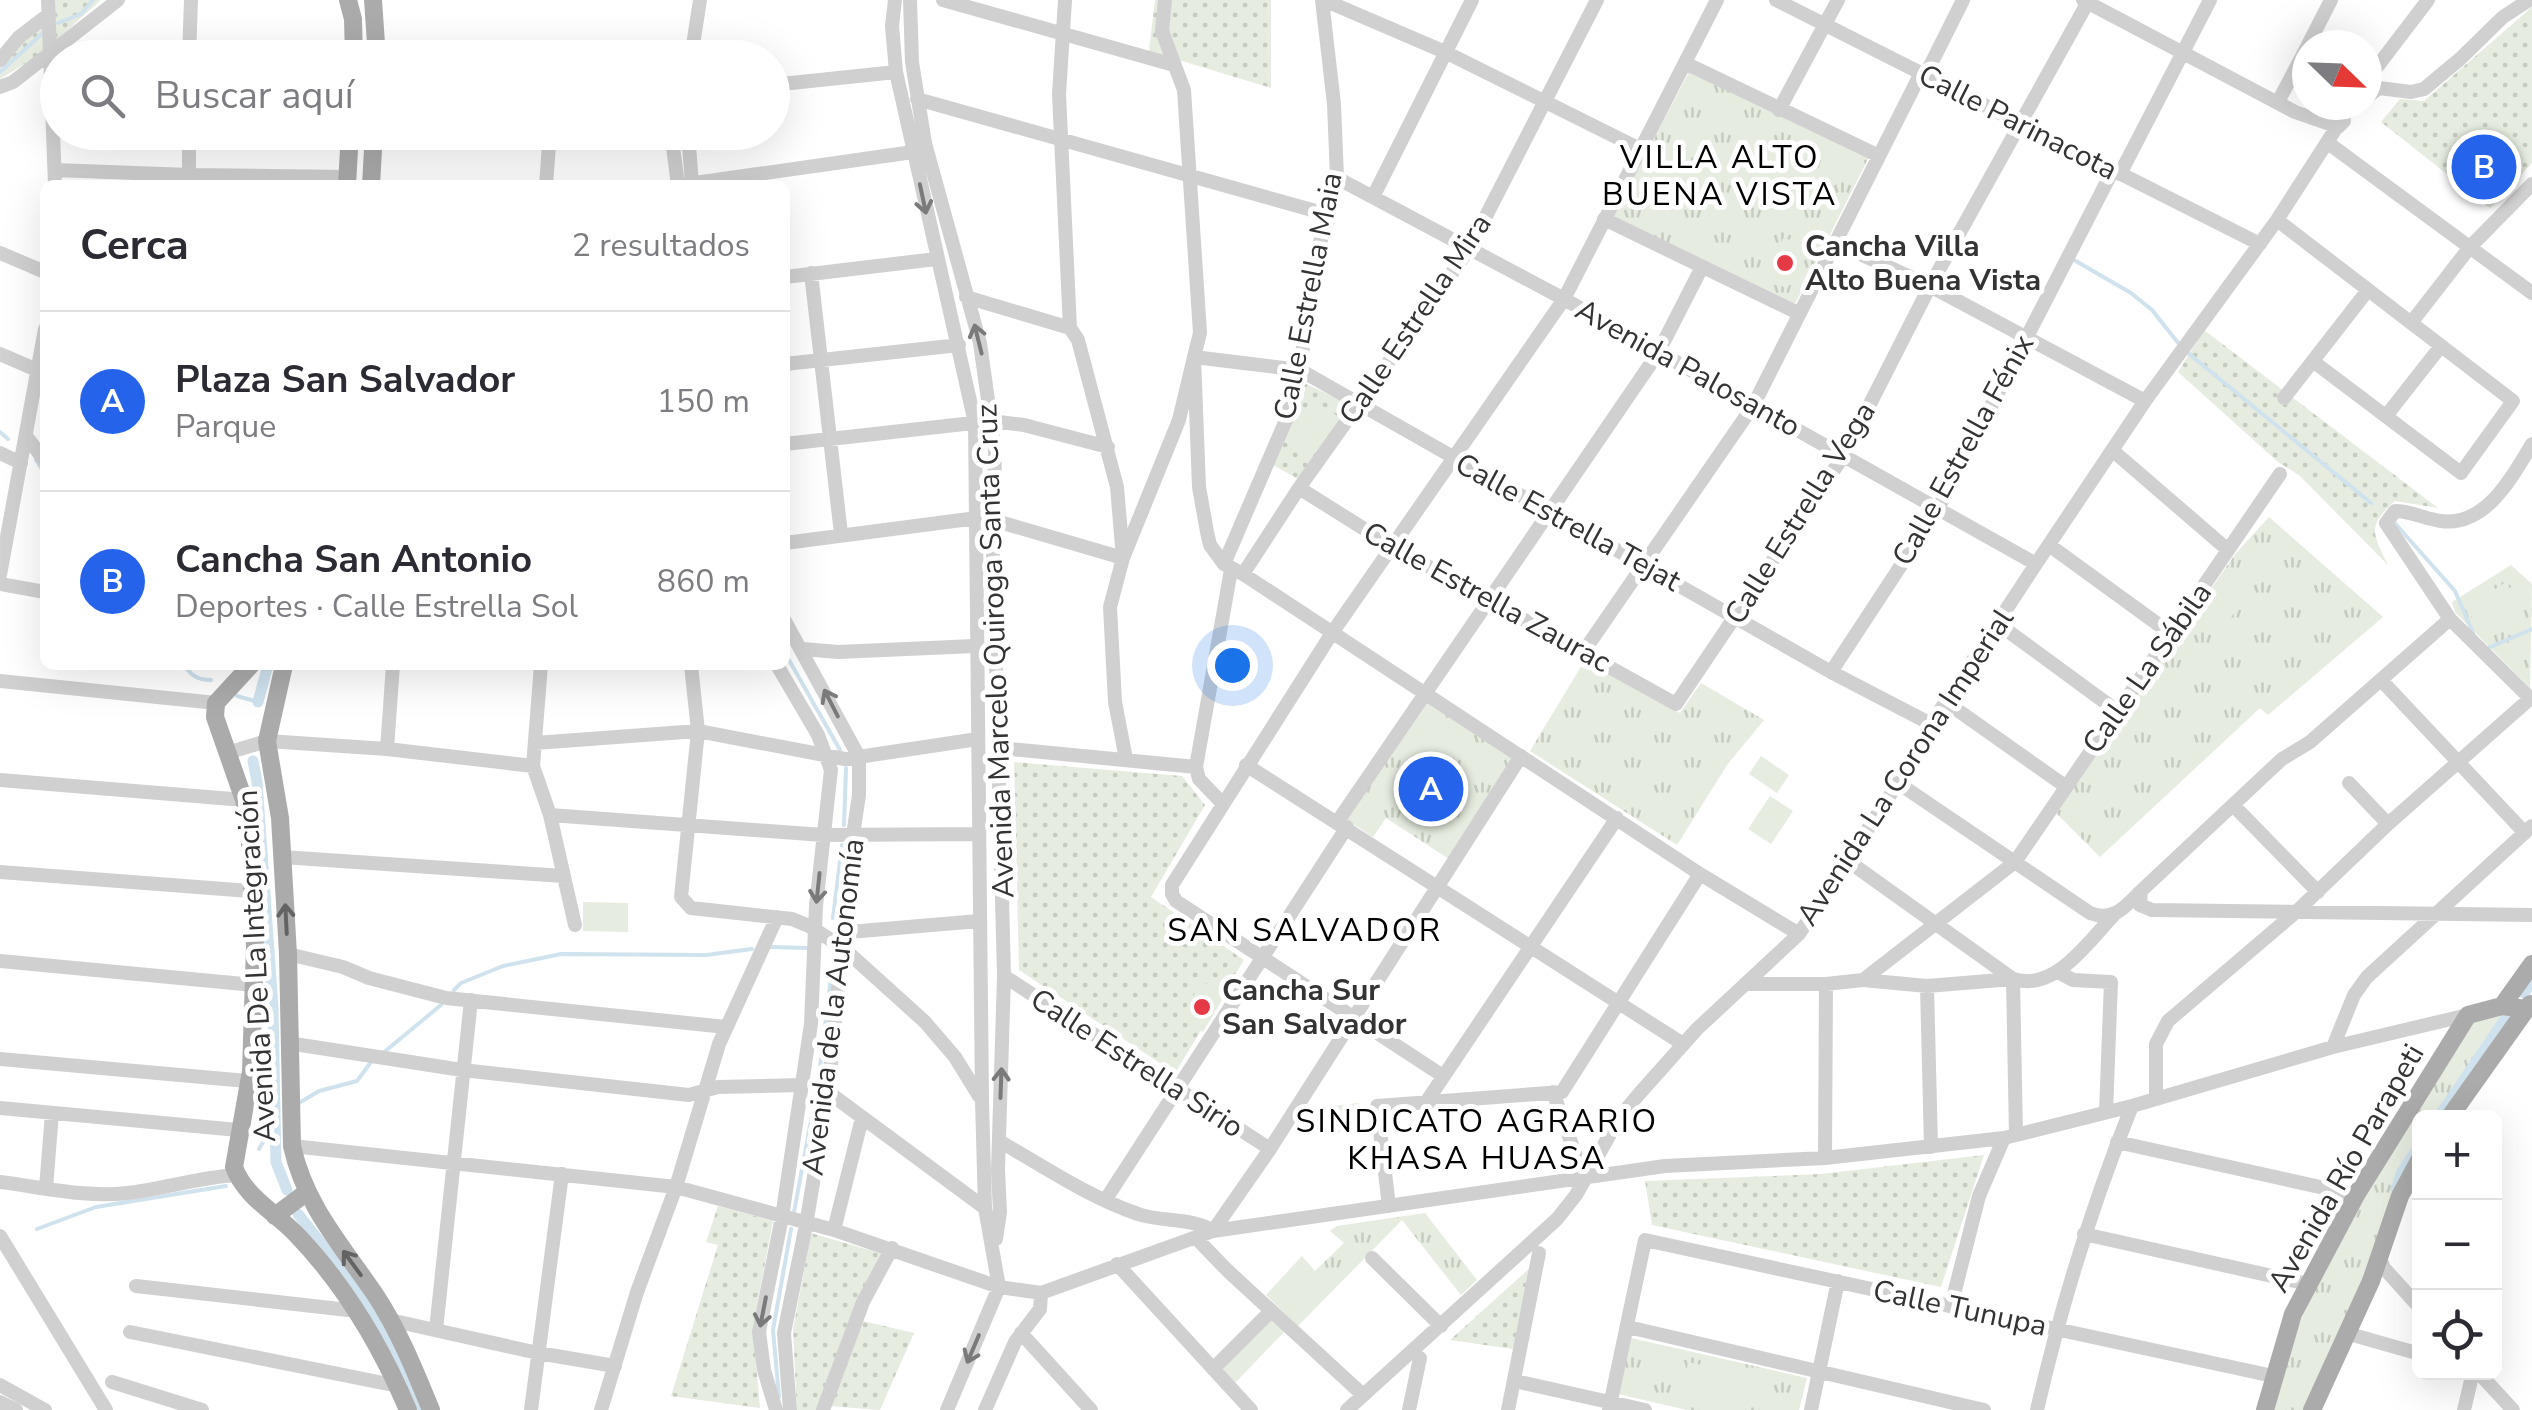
<!DOCTYPE html>
<html lang="es">
<head>
<meta charset="utf-8">
<style>
  :root { --surface:#fff; --page:#f2f2f3; --text:#2b2b33; --muted:#7c7c81; --line:#e1e1e2; --accent:#2563eb }
  body { margin:0; font-family:"Nunito Sans",sans-serif; background:var(--page); color:var(--text) }
  .controls { position:absolute; right:30px; bottom:30px; display:grid; overflow:hidden; border-radius:15px; box-shadow:0 10px 40px #0002 }
  .controls button { width:90px; height:90px; display:grid; place-items:center; padding:0; border:0; border-bottom:2px solid var(--line); background:var(--surface); color:var(--text); font:50px sans-serif }
  .compass { position:absolute; left:2292px; top:30px; width:90px; height:90px; border-radius:50%; background:var(--surface); box-shadow:0 10px 40px #0002; rotate:113deg }
  .you { position:absolute; left:1232px; top:665px; width:35px; height:35px; margin:-25px; border:8px solid #fff; border-radius:50%; background:#1a73e8; box-shadow:0 0 0 15px #1a73e833 }
  .badge { display:grid; place-items:center; width:65px; height:65px; border-radius:50%; background:var(--accent); color:#fff; font-size:32px; font-weight:700 }
  .pin { position:absolute; translate:-50% -50%; border:5px solid #fff; box-shadow:0 2px 10px #0006 }
  .list { margin:0; padding:0; list-style:none }
  h2 { display:flex; justify-content:space-between; align-items:center; height:130px; margin:0; padding:0 40px; font-size:42px }
  h2 small { font-size:32px; font-weight:400; color:var(--muted) }
  .list li { display:grid; grid-template-columns:65px 1fr auto; gap:30px; align-items:center; box-sizing:border-box; height:180px; padding:0 40px; border-top:2px solid var(--line) }
  .list b { display:block; font-size:38px; white-space:nowrap }
  .list p { margin:0; font-size:32px; white-space:nowrap; color:var(--muted) }
  .list em { font-size:32px; font-style:normal; color:var(--muted) }
  .icon { flex:none; width:55px; height:55px; fill:none; stroke:currentColor; stroke-width:2; stroke-linecap:round; stroke-linejoin:round }
  .map { position:relative; flex:none; width:2532px; height:1410px; overflow:hidden }
  .search { position:absolute; background:var(--surface); box-shadow:0 10px 40px #0002; left:40px; top:40px; width:750px; height:110px; display:flex; align-items:center; gap:25px; box-sizing:border-box; padding:0 35px; border-radius:55px; color:var(--muted); font-size:38px }
  .panel { position:absolute; background:var(--surface); box-shadow:0 10px 40px #0002; left:40px; top:180px; width:750px; height:490px; border-radius:15px }
  .map>svg:first-child { display:block }
</style>
</head>
<body>
<div class="map">
<svg width="2532" height="1410" viewBox="0 0 2532 1410">
  <defs>
    <pattern id="grass-dots" width="8" height="8" patternUnits="userSpaceOnUse" patternTransform="scale(2.5)"><rect width="8" height="8" fill="#e6ecdf"/><path d="M2 2h.1M6 6h.1" fill="none" stroke="#c6cbc0" stroke-width="1.8" stroke-linecap="round"/></pattern>
    <pattern id="park-tufts" width="24" height="20" patternUnits="userSpaceOnUse" patternTransform="scale(2.5)"><rect width="24" height="20" fill="#e6ecdf"/><path d="M3 7l-1-3M5 7V3M7 7l1-3M15 17l-1-3M17 17v-4M19 17l1-3" fill="none" stroke="#c6cbc0"/></pattern>
  </defs>
  <rect width="100%" height="100%" fill="#fff"/>
  <path fill="url(#grass-dots)" d="M55 0H101L42 53 0 79V64L50 16Z
    M1155 0H1271V88L1149 51Z
    M2532 7V163L2490 208 2381 122 2400 99 2424 101Z
    M2204 330 2438 508 2395 501C2366 526 2373 534 2388 565L2299 475 2278 462 2178 372Z
    M1302 382 1352 405 1300 480 1273 465Z
    M1014 762 1182 776 1205 805 1151 897 1244 960 1175 1073 1019 970Z
    M1984 1155 1941 1287 1652 1225 1645 1181 1821 1174Z
    M718 1206 773 1221 753 1327 760 1408 671 1396 718 1245 706 1242Z
    M811 1233 883 1254 850 1318 817 1410H797L793 1330Z
    M1531 1267 1513 1349 1450 1340Z
    M863 1321 914 1333 880 1410 829 1406Z"/>
  <path fill="url(#park-tufts)" d="M1689 72 1869 157 1795 304 1613 217Z
    M2269 517 2383 617 2268 715 2260 708 2100 857 2055 812 2236 553Z
    M2511 565 2532 584 2530 688 2455 612 2452 602Z
    M1585 660 1680 713 1701 683 1764 720 1727 765 1677 845 1530 751Z
    M1424 701 1513 759 1449 859 1386 818 1373 837 1347 820Z
    M2516 1013 2443 1117 2420 1118 2419 1151 2367 1278 2306 1410H2271C2306 1270 2394 1146 2469 1024L2500 1014Z
    M1425 1213 1477 1280 1461 1295 1402 1220 1298 1326 1266 1295 1302 1256 1315 1271 1344 1243 1330 1231 1337 1226Z
    M1272 1319 1285 1331 1234 1384 1219 1369Z
    M1631 1338 1807 1378 1799 1410H1687L1618 1394Z"/>
  <path fill="#e6ecdf" d="M2476 139 2514 169 2492 196 2455 165Z
    M1784 237 1809 251 1787 289 1762 275Z
    M1315 401 1339 417 1312 457 1288 441Z
    M2218 582 2243 600 2217 638 2191 620Z
    M2506 582 2522 607 2482 633 2466 608Z
    M1414 728 1458 738 1450 771 1406 761Z
    M1761 756 1789 775 1777 793 1749 774Z
    M1770 796 1793 811 1771 844 1748 829Z
    M583 902 628 903V932L583 931Z
    M1202 981 1225 995 1203 1032 1179 1019Z
    M1359 1103 1361 1130 1316 1135 1314 1108Z
    M1304 1266 1325 1288 1293 1320 1272 1298Z
    M1688 1362 1737 1373 1730 1403 1682 1394Z"/>
  <g fill="none" stroke-linecap="round" stroke-linejoin="round">
    <path stroke="#cfe2ee" stroke-width="4" d="M58 23 81 14 93 0
      M0 72 44 32
      M2074 260 2131 293 2152 310 2179 344
      M2188 353 2371 503
      M0 432 8 439
      M36 460 45 474
      M2392 520 2455 591 2473 633
      M2488 648 2532 629
      M785 653 840 750
      M185 665C190 676 199 680 211 680
      M237 696 258 702
      M844 825 846 768
      M833 918 842 845
      M771 947 807 948
      M454 990 461 983 503 966 561 954 706 955 752 949
      M383 1053 441 1005
      M299 1103 319 1091 357 1081 371 1062
      M259 1149 269 1132
      M794 1212 818 1083 834 953
      M37 1229 96 1207 226 1186
      M779 1397 773 1330 791 1229"/>
    <path stroke="#cfe2ee" stroke-width="11" d="M258 702 268 665
      M253 761 257 782 273 1008 276 1162 287 1190
      M2524 993 2532 982
      M2438 1118 2510 1012
      M2396 1189 2402 1172 2420 1145
      M298 1214C347 1275 391 1337 419 1410"/>
    <path stroke="#d0d0d0" stroke-width="14" d="M48 0 55 185
      M895 0 892 26 896 72 975 423 982 1101 985 1208 999 1287 947 1410
      M910 0 912 62 925 143 980 343 995 450 993 549 1004 976 998 1170 1000 1212 996 1239
      M943 0 1174 65
      M1065 0 1059 94 1070 328 1078 340 1117 487 1123 558 1110 607 1115 702 1126 759
      M1165 0 1162 31 1184 90 1200 333 1194 357 1199 487 1207 532 1210 545 1224 564 1243 574 1700 874 1799 934
      M1324 0 1445 52 1640 149
      M1776 0 2260 244
      M2083 0 2295 112 2338 127 2344 121
      M2308 45 2331 0
      M189 58 191 0
      M691 58 700 0
      M0 60 19 37 48 15
      M1685 63 1877 155
      M1925 76 1963 0
      M2367 80 2428 0
      M772 85 896 72
      M0 87 13 82 118 0
      M2367 97 2379 88 2411 92 2424 89 2460 59 2503 17 2529 0
      M917 99 1330 215
      M2278 102 2307 47
      M1779 110 1838 0
      M671 132 678 185
      M688 132 692 185
      M2328 143 2532 293
      M55 170 189 175 348 177
      M2120 174 2210 0
      M1337 178 1564 299 2036 564
      M189 185V132
      M546 185 550 132
      M681 185 913 152
      M1374 195 1472 0
      M1604 219 1798 313
      M2277 220 2513 401 2461 473 2314 362
      M1834 242 1930 286 2145 401
      M0 253 45 272
      M811 273 841 534
      M785 277 936 259
      M966 297 1070 328
      M2411 323 2470 247 2532 184
      M0 354 37 370
      M785 364 959 345
      M2284 398 2368 290
      M2386 416 2441 346
      M26 436 45 461
      M785 444 991 421 1024 425 1108 447
      M2112 450 2228 550
      M0 453 21 463
      M1299 488 1393 547 1676 704 1844 455 1930 286 2089 0
      M785 543 977 518 996 521 1123 558 1179 420 1194 357 1300 370 1831 672 1931 724
      M2049 545 2170 633
      M1224 564 1286 420 1300 370 1314 259 1330 215 1337 178 1334 104 1322 0
      M1243 574 1299 488 1469 249 1597 0
      M0 575 45 329
      M0 584 45 592
      M2450 619 2310 742 2282 759 2141 891 2140 905 2152 910 2532 915
      M785 621 859 757V795L850 855 853 898 849 932 842 947 828 1092 806 1225 784 1333 790 1410
      M1997 623 2117 711
      M803 649 838 652 975 646
      M1584 651 1753 406 1921 73
      M691 665 698 731 681 897 691 908 792 919 809 926 842 947 925 1022 955 1057 979 1096
      M1831 672 1938 509 2113 170
      M2381 680 2525 833
      M0 681 216 703
      M2531 699 2450 619 2386 523 2395 511C2411 511 2425 519 2441 521 2486 527 2512 477 2532 444
      M1946 702 2065 786
      M535 743 698 731 845 759 978 739
      M1000 748 1196 767
      M387 749 393 665
      M227 753 267 741 387 749 533 766 550 815 575 925
      M1246 765 1683 1044
      M533 766 541 665
      M0 780 244 800
      M1898 783 2090 913C2113 922 2124 908 2140 892
      M2349 783 2388 824
      M1222 803 1199 779 1196 767 1231 570
      M2233 805 2318 892
      M550 815 823 835 978 834
      M1338 821 1658 353 1702 267
      M282 857 564 876
      M1848 861 2013 979 2016 1135
      M0 872 250 891
      M849 932 979 921
      M288 954 343 967 369 978 446 998 726 1027
      M0 961 254 985
      M2058 972 2073 980 2111 982 2106 1112
      M1004 976 1270 1149
      M1863 980 1927 986 2013 979C2055 992 2087 943 2113 916
      M1745 984H1826L1863 980 2015 862 2280 474
      M1927 986 1931 1147
      M288 1043 462 1070 689 1095 718 1087 802 1085
      M2333 1047 2354 995 2367 977 2532 826
      M0 1059 247 1081
      M1443 1076 1176 901 1172 894V885L1332 633 1564 299 1717 0
      M828 1092 985 1208
      M1553 1092 1584 1178
      M2156 1099V1044L2168 1021 2296 912 2388 824 2532 697
      M1427 1101 1617 818
      M0 1108 238 1130
      M999 1141C1043 1166 1090 1198 1138 1214 1160 1222 1196 1218 1213 1231
      M2117 1142 2356 1195
      M292 1146 676 1187 834 1230 999 1287 1041 1293 1213 1231 1665 1166 1825 1158 2004 1138 2132 1106 2333 1047 2468 1015
      M1825 1158 1826 984
      M0 1182C41 1187 86 1198 127 1193 164 1189 199 1177 237 1175
      M46 1188 52 1113
      M1106 1199 1347 827
      M1389 1206 1377 1106 1562 1092 1700 874
      M834 1230 862 1118
      M1213 1231 1270 1149 1521 756
      M2084 1234 2308 1284
      M0 1236 106 1410
      M1196 1238 1228 1271 1363 1395
      M1372 1258 1441 1326
      M2380 1258 2384 1268 2420 1308
      M1117 1264 1251 1410
      M136 1286 357 1311
      M1951 1306 1979 1196 2004 1138
      M390 1320 538 1353 615 1366
      M1628 1327 1984 1410
      M436 1330 471 1000
      M130 1332 398 1386
      M1021 1333 1091 1410
      M2346 1333 2420 1354
      M1213 1369 1271 1311
      M2478 1372 2513 1410
      M1515 1381 1645 1410
      M112 1382 202 1410
      M0 1385 45 1410
      M0 1402 16 1410
      M531 1410 562 1174
      M601 1410 637 1292 676 1187 719 1044 777 917
      M776 1410 764 1370 759 1332 782 1217 811 1024 816 906 831 770 818 735 777 665
      M823 1410 863 1302 892 1248
      M985 1410 1015 1342 1040 1309 1041 1293
      M1347 1410 1557 1219 1576 1195 1619 1118 1639 1094 1697 1029 1799 934 1898 783 1931 724 2036 564 2145 401 2277 220 2351 105
      M1409 1410 1420 1358
      M1508 1410 1539 1253
      M1609 1410 1645 1240 2273 1376
      M1811 1410 1838 1281
      M2037 1410C2061 1306 2092 1205 2132 1106
      M2464 1410 2473 1372"/>
    <path stroke="#ababab" stroke-width="18" d="M348 0 353 19 354 58
      M373 0 377 58
      M347 185 350 132
      M371 185 374 132
      M251 665 216 703 215 717 244 800 249 824 255 947 251 1071 234 1167C245 1197 275 1212 296 1234 345 1285 381 1346 408 1410
      M284 665 267 741 280 818 288 954 292 1146C305 1206 343 1247 376 1296 399 1331 415 1371 431 1410
      M2502 1006 2532 964
      M2449 1118 2530 1004
      M275 1216 307 1192
      M2265 1410 2293 1314 2356 1195 2468 1015 2502 1006 2526 1009
      M2312 1410 2371 1281 2400 1196 2420 1159"/>
  </g>
  <defs><path id="oneway-shaft" d="M-6 0H5M1.5-3L5.5 0L1.5 3" fill="none" stroke-width="1.6" stroke-linecap="round" stroke-linejoin="round" transform="scale(2.5)"/></defs>
  <g stroke="#7a7a7a">
    <use href="#oneway-shaft" transform="translate(923 199) rotate(78)"/>
    <use href="#oneway-shaft" transform="translate(978 339) rotate(-104)"/>
    <use href="#oneway-shaft" transform="translate(831 703) rotate(-117)"/>
    <use href="#oneway-shaft" transform="translate(818 888) rotate(96)"/>
    <use href="#oneway-shaft" transform="translate(1001 1083) rotate(-88)"/>
    <use href="#oneway-shaft" transform="translate(763 1312) rotate(101)"/>
    <use href="#oneway-shaft" transform="translate(973 1349) rotate(113)"/>
  </g>
  <g stroke="#636363">
    <use href="#oneway-shaft" transform="translate(286 919) rotate(-93)"/>
    <use href="#oneway-shaft" transform="translate(352 1263) rotate(-126)"/>
  </g>
  <g fill="#e63946" stroke="#fff" stroke-width="4">
    <circle cx="1785" cy="263" r="10"/>
    <circle cx="1202" cy="1007" r="10"/>
  </g>
  <g text-anchor="middle" stroke-width="10" stroke-linejoin="round" paint-order="stroke">
    <g font-size="30" fill="#333" stroke="#fff">
      <text transform="translate(2018 122) rotate(27)" y="10">Calle Parinacota</text>
      <text transform="translate(1308 296) rotate(-79)" y="10">Calle Estrella Maia</text>
      <text transform="translate(1415 319) rotate(-56)" y="10">Calle Estrella Mira</text>
      <text transform="translate(1688 368) rotate(29)" y="10">Avenida Palosanto</text>
      <text transform="translate(1963 450) rotate(-61)" y="10">Calle Estrella Fénix</text>
      <text transform="translate(1800 513) rotate(-58)" y="10">Calle Estrella Vega</text>
      <text transform="translate(1568 522) rotate(29)" y="10">Calle Estrella Tejat</text>
      <text transform="translate(1487 597) rotate(29)" y="10">Calle Estrella Zaurac</text>
      <text transform="translate(995 651) rotate(-92)" y="10">Avenida Marcelo Quiroga Santa Cruz</text>
      <text transform="translate(2147 668) rotate(-55)" y="10">Calle La Sábila</text>
      <text transform="translate(1905 767) rotate(-57)" y="10">Avenida La Corona Imperial</text>
      <text transform="translate(256 966) rotate(-93)" y="10">Avenida De La Integración</text>
      <text transform="translate(833 1007) rotate(-83)" y="10">Avenida de la Autonomía</text>
      <text transform="translate(1137 1063) rotate(33)" y="10">Calle Estrella Sirio</text>
      <text transform="translate(2346 1168) rotate(-60)" y="10">Avenida Río Parapeti</text>
      <text transform="translate(1960 1308) rotate(12)" y="10">Calle Tunupa</text>
    </g>
    <g font-size="30" font-weight="bold" fill="#333" stroke="#fff" text-anchor="start">
      <text x="1805" y="256">Cancha Villa<tspan x="1805" dy="34">Alto Buena Vista</tspan></text>
      <text x="1222" y="1000">Cancha Sur<tspan x="1222" dy="34">San Salvador</tspan></text>
    </g>
    <g font-size="32" letter-spacing="2.5" fill="#000" stroke="#fff">
      <text x="1720" y="168">VILLA ALTO<tspan x="1720" dy="37">BUENA VISTA</tspan></text>
      <text x="1305" y="941">SAN SALVADOR</text>
      <text x="1477" y="1132">SINDICATO AGRARIO<tspan x="1477" dy="37">KHASA HUASA</tspan></text>
    </g>
  </g>
</svg>
<div class="controls">
<button>+</button>
<button>−</button>
<button><svg class="icon" aria-label="locate" viewBox="0 0 24 24"><circle cx="12" cy="12" r="6"/><path d="M12 2v4M12 18v4M2 12h4M18 12h4"/></svg></button>
</div>
<svg class="compass" viewBox="-18 -18 36 36"><path d="M0-13l5 13h-10z" fill="#e53935"/><path d="M0 13l5-13h-10z" fill="#7c7c81"/></svg>
<div class="you"></div>
<div class="pin badge" style="left:1431px;top:789px">A</div>
<div class="pin badge" style="left:2484px;top:167px">B</div>
<div class="search"><svg class="icon" aria-label="search" viewBox="0 0 24 24"><circle cx="10" cy="10" r="6"/><path d="M15 15l6 6"/></svg>Buscar aquí</div>
<section class="panel">
<h2>Cerca<small>2 resultados</small></h2>
<ul class="list">
<li><span class="badge">A</span><div><b>Plaza San Salvador</b><p>Parque</p></div><em>150 m</em></li>
<li><span class="badge">B</span><div><b>Cancha San Antonio</b><p>Deportes · Calle Estrella Sol</p></div><em>860 m</em></li>
</ul>
</section>
</div>
</body>
</html>
